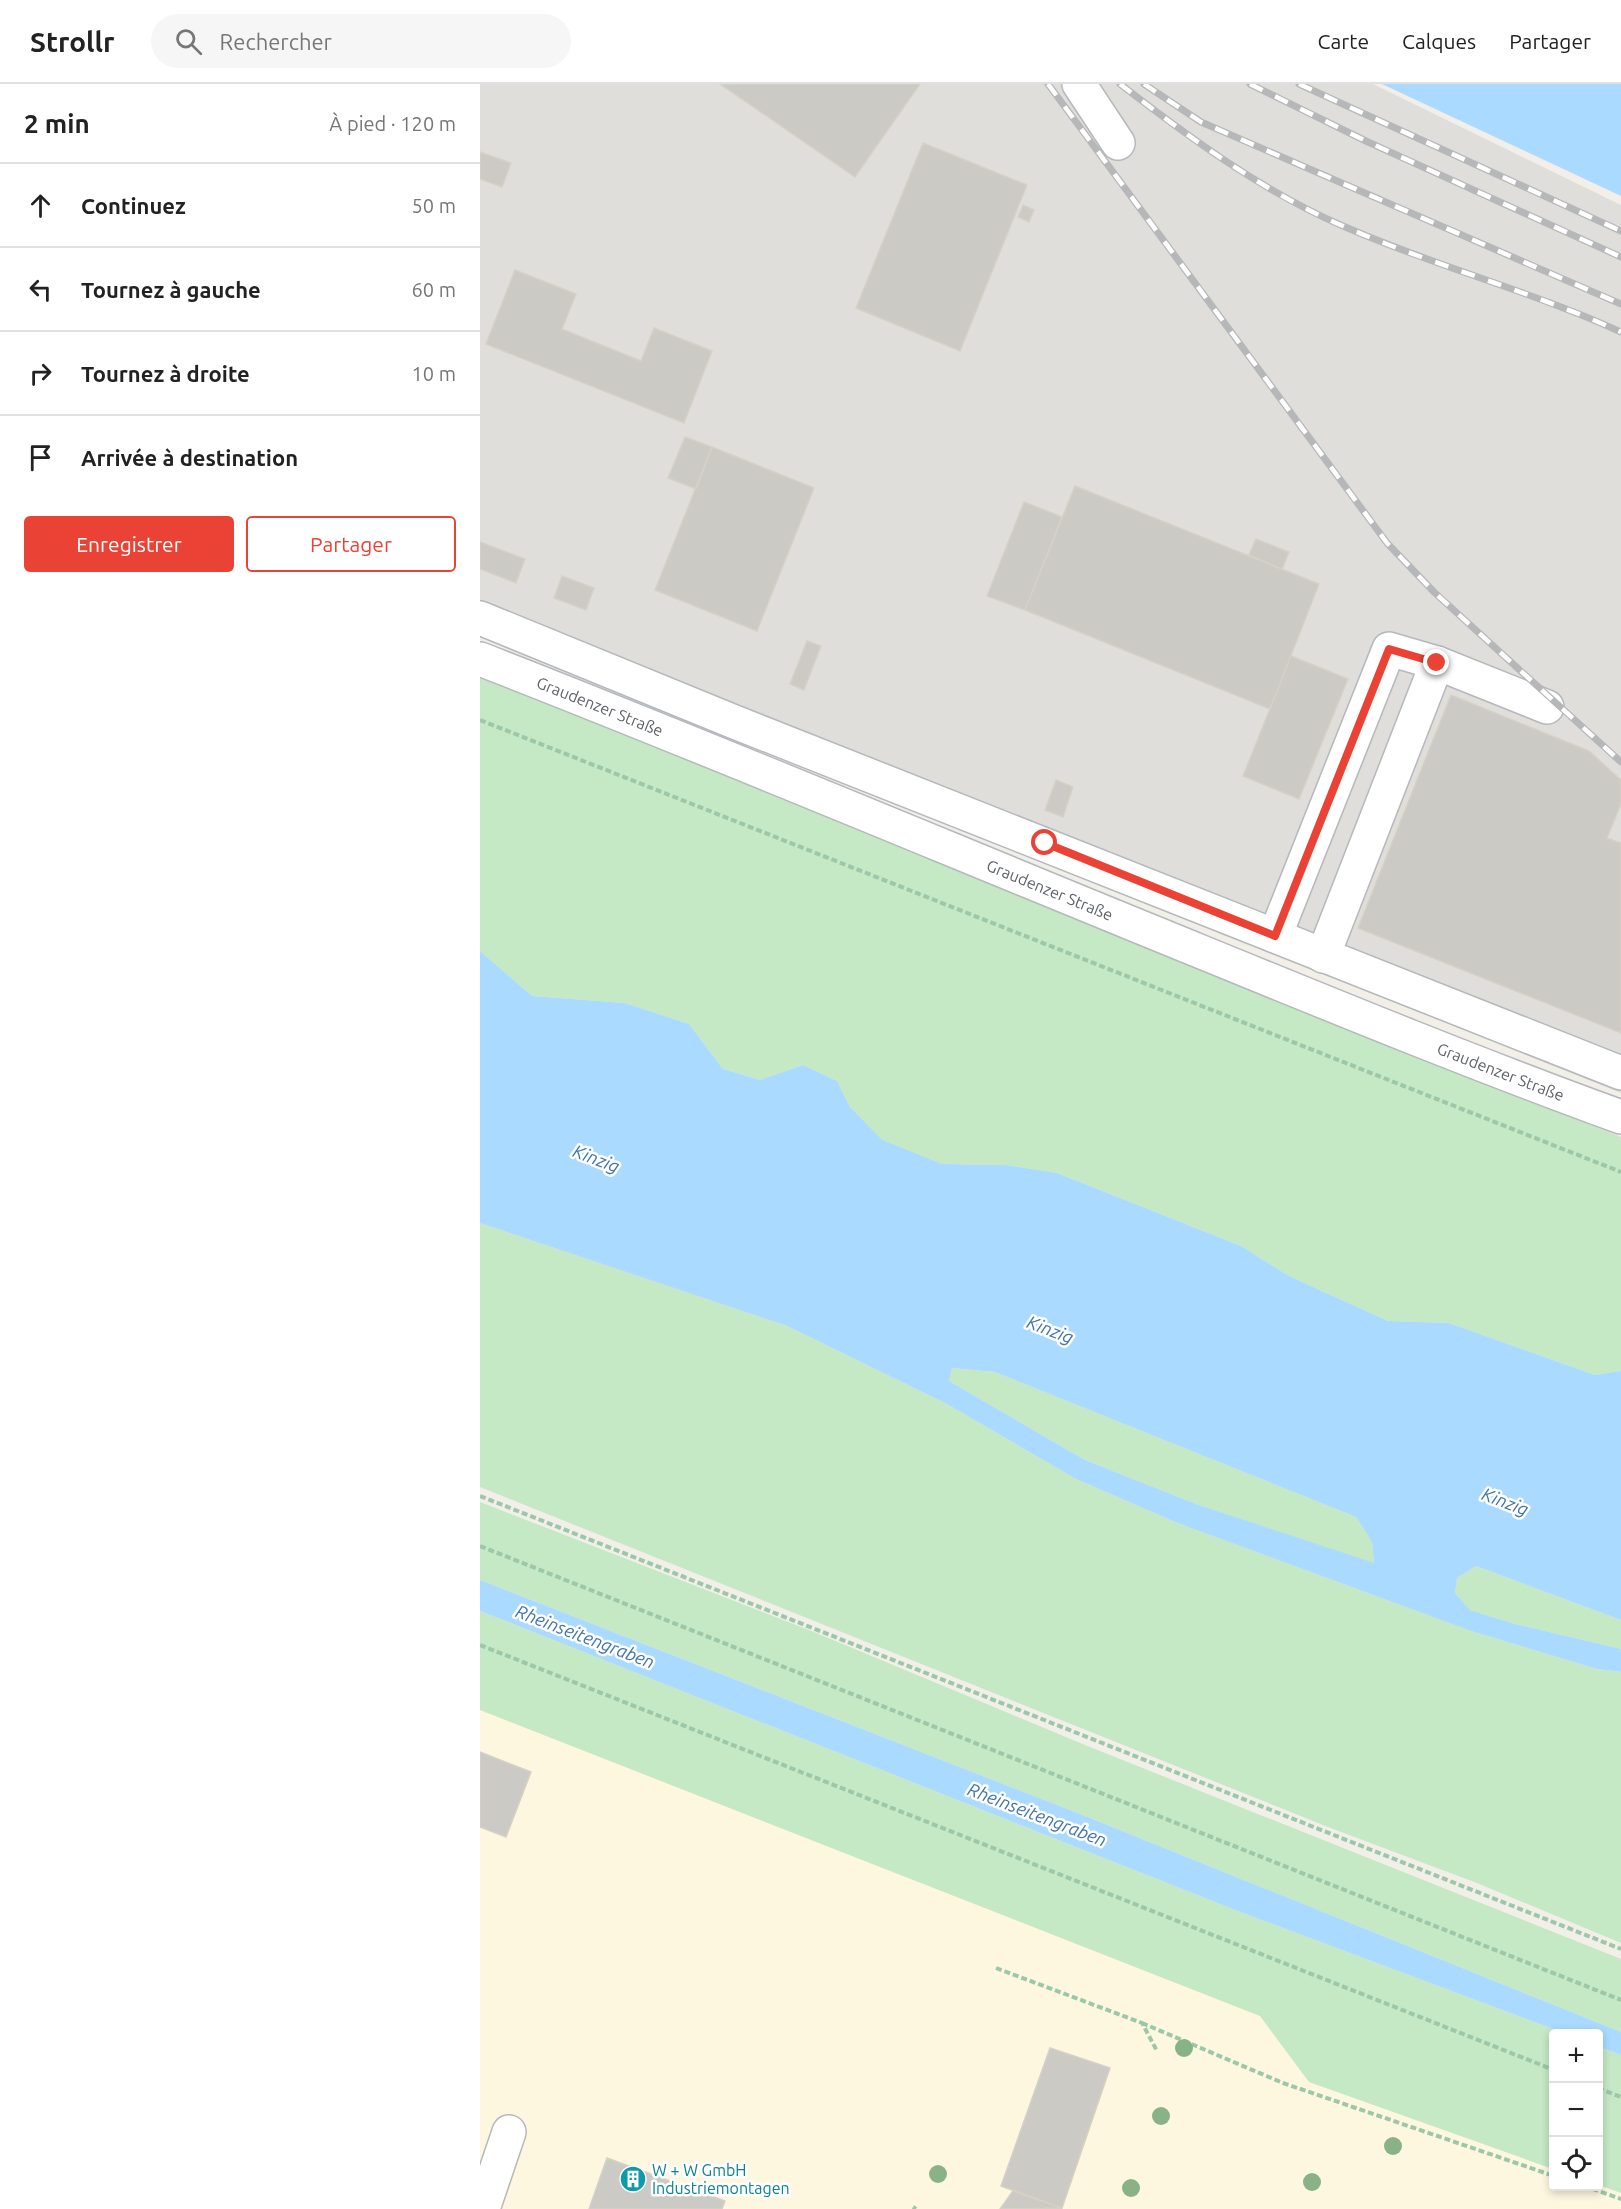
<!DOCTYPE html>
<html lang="fr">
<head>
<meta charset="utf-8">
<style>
  :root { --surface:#fff; --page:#f6f6f6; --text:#222; --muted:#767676; --line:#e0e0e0; --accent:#ea4335 }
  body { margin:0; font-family:Ubuntu,sans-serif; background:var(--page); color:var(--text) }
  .controls { position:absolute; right:18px; bottom:18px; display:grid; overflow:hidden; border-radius:6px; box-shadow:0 3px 9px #0003 }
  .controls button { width:54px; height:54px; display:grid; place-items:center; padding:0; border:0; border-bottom:2px solid var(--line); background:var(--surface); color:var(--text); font:30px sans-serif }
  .stop { position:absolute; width:18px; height:18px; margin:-14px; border:4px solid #ea4335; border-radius:50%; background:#fff }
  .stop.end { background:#ea4335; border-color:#fff; box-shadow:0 2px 6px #0008 }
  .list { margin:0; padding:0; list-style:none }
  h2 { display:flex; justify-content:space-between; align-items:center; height:78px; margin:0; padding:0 24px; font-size:26px }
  h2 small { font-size:20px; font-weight:400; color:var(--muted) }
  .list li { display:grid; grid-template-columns:39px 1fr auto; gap:18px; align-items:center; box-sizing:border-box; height:84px; padding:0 24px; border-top:2px solid var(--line) }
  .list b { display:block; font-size:22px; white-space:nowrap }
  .list em { font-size:20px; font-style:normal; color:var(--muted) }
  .actions { display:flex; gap:12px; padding:18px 24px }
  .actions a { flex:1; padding:14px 0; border:2px solid var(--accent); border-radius:6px; text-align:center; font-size:21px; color:var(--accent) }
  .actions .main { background:var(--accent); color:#fff }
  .icon { flex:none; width:33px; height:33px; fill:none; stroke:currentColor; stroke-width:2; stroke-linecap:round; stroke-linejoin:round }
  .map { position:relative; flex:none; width:1141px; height:2125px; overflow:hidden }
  header { display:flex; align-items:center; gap:36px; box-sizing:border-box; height:84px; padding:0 30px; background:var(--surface); border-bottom:2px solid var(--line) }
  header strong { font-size:28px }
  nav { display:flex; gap:33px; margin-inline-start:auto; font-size:21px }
  .search { width:420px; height:54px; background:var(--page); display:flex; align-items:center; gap:15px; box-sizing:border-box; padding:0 21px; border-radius:33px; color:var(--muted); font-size:22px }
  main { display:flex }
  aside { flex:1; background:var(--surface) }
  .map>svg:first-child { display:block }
</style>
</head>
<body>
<header>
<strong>Strollr</strong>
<div class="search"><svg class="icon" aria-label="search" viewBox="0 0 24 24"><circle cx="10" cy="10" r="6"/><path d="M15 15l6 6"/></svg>Rechercher</div>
<nav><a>Carte</a><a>Calques</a><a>Partager</a></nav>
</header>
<main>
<aside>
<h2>2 min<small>À pied · 120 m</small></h2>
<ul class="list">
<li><svg class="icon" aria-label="ahead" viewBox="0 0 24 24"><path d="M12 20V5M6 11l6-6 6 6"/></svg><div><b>Continuez</b></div><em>50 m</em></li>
<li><svg class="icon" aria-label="left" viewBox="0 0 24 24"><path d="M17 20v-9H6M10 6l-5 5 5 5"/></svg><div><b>Tournez à gauche</b></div><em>60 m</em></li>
<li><svg class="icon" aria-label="right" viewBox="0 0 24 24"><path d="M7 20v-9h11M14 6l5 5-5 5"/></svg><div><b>Tournez à droite</b></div><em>10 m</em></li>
<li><svg class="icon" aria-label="arrive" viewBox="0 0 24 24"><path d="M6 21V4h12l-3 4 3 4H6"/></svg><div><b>Arrivée à destination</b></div></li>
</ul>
<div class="actions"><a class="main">Enregistrer</a><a>Partager</a></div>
</aside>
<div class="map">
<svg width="1141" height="2125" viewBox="0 0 1141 2125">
  <rect width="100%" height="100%" fill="#f1efe8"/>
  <path fill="#fef7e0" d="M0 1626 780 1932 829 1998 1073 2085 1074 2102H1118L1119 2101 1141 2109V2125H0Z"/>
  <path fill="#e0deda" d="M0 0H893L1141 121V1009L387 708 0 549Z"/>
  <path fill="#c5e8c5" d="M0 592 1141 1053V1287L1115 1291 969 1239 908 1237 809 1192 761 1162 577 1089 526 1081 462 1080 402 1057 370 1023 357 997 323 981 280 996 243 985 209 940 145 919 52 912 0 867Z
    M0 1139 307 1242 465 1319 596 1395 700 1440 991 1547 1117 1585 1141 1588V1859L997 1799 848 1743 0 1403Z
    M472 1284 515 1288 876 1433 892 1458 894 1480 716 1420 605 1376 469 1297Z
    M0 1418 329 1546 605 1661 1141 1875V1948L595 1728 0 1496Z
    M996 1482 1141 1536V1565L1035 1540 990 1526 975 1509 977 1494Z
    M0 1527 758 1827 1084 1949 1074 1950 1073 2085 829 1998 780 1932 0 1626Z
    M1118 1963 1141 1971V2109L1119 2101Z"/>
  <path fill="#aadaff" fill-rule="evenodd" d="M902 0H1141V112Z
    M0 867 52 912 145 919 209 940 243 985 280 996 323 981 357 997 370 1023 402 1056 462 1080 526 1081 577 1089 761 1162 809 1192 908 1237 969 1239 1115 1291 1141 1287V1536L996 1482 977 1494 975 1509 990 1526 1035 1540 1141 1565V1588L1117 1585 991 1547 700 1440 596 1395 465 1319 307 1242 0 1139ZM472 1284 515 1288 876 1433 892 1458 894 1479 716 1420 605 1376 469 1297Z
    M0 1496 595 1728 1141 1948V1971L1119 1963 1118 1950 1084 1949 758 1827 0 1527Z"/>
  <path fill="#cccac5" stroke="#d6d1c6" stroke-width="1.5" d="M240 0H440L375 93Z
    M443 59 547 101 480 267 376 224Z
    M0 68 31 79 22 103 0 95Z
    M543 121 554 126 549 138 538 133Z
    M35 186 96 210 82 245 161 277 174 244 232 267 204 339 6 260Z
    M205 353 232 363 216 405 188 394Z
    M232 363 334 404 277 547 175 506Z
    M595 402 839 500 790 625 545 526Z
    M544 418 582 433 545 526 507 512Z
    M776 455 809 468 802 485 769 471Z
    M0 458 45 475 36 499 0 485Z
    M82 492 114 504 106 526 74 514Z
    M327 557 341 562 324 606 310 600Z
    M811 572 868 595 819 715 763 692Z
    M971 611 1109 667 1141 696V720L1127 754 1141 759V949L878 844Z
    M576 696 593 703 583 733 565 726Z
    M0 1668 51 1688 26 1753 0 1743Z
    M570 1964 630 1984 582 2124 521 2102Z
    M127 2074 245 2117 242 2125H109Z
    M533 2107 582 2124 520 2125Z"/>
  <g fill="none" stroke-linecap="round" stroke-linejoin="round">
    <defs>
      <g id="minor">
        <path d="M599 0 638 59"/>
        <path d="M0 534 252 637 1141 989"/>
        <path id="s1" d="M0 575C219 660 435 751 653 840 815 906 976 973 1141 1033"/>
        <path d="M795 852 909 565 957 579 1067 623"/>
        <path d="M843 872 957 579"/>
        <path d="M3 2125 29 2048"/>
      </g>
    </defs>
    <use href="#minor" stroke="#b5b8bc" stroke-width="36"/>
    <path stroke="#9cc7a9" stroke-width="4" stroke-dasharray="6 3" stroke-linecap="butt" d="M0 636 1141 1088
      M0 1412 1141 1865
      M0 1462 1141 1916
      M0 1561 1074 1986
      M516 1884 662 1939 677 1967
      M662 1939 803 1999 1074 2092
      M1118 2004 1141 2013
      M1104 2102 1141 2115
      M433 2123 436 2125"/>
    <use href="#minor" stroke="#fff" stroke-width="33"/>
    <defs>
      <path id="rail" d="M568 0 907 459 955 509 1141 678
        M640 0C710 54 782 107 863 142 954 182 1051 207 1141 248
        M664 0 721 38 1141 220
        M770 0 888 58 1141 173
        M819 0 1141 147"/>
    </defs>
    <use href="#rail" stroke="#b6b7b8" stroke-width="7"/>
    <use href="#rail" stroke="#fff" stroke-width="4.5" stroke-dasharray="14" stroke-linecap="butt"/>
  </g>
  <g fill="#89b387">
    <circle cx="704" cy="1964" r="9"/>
    <circle cx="681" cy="2032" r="9"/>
    <circle cx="913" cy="2062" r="9"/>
    <circle cx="458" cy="2090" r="9"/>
    <circle cx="832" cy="2098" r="9"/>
    <circle cx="651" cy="2104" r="9"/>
  </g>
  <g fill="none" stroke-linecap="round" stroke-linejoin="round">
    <path stroke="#ea4335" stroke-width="8" d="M565 759 795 852 909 565 957 579"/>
  </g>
  <defs>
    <symbol id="building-disc" viewBox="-11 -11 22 22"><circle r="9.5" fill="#0f9aa8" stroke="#fff"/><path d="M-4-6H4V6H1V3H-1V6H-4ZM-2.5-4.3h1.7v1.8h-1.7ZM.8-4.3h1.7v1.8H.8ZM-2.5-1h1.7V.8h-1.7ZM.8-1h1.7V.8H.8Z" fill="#fff"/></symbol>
  </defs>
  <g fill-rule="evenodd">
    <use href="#building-disc" x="138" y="2080" width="30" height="30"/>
  </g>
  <g text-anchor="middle" stroke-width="5" stroke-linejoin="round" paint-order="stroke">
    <g font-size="16" fill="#5f6368" stroke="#fff">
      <text dy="6" stroke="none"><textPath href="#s1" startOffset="129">Graudenzer Straße</textPath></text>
      <text dy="6" stroke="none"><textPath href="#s1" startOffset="615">Graudenzer Straße</textPath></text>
      <text dy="6" stroke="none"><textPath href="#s1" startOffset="1101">Graudenzer Straße</textPath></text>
    </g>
    <g font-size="16" fill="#0d838f" stroke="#fff" text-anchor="start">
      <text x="172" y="2092">W + W GmbH<tspan x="172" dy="18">Industriemontagen</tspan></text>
    </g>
    <g font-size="18" font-style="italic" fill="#4174aa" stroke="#fff">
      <text transform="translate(116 1075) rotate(21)" y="6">Kinzig</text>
      <text transform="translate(570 1246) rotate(21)" y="6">Kinzig</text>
      <text transform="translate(1025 1418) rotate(21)" y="6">Kinzig</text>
      <text transform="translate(105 1553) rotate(21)" y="6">Rheinseitengraben</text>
      <text transform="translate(557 1731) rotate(21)" y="6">Rheinseitengraben</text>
    </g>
  </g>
</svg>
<div class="controls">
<button>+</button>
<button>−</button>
<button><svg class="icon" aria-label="locate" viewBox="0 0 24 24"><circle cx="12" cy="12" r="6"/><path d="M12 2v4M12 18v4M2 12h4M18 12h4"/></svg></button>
</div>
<div class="stop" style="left:565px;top:759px"></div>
<div class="stop end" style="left:957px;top:579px"></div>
</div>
</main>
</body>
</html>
